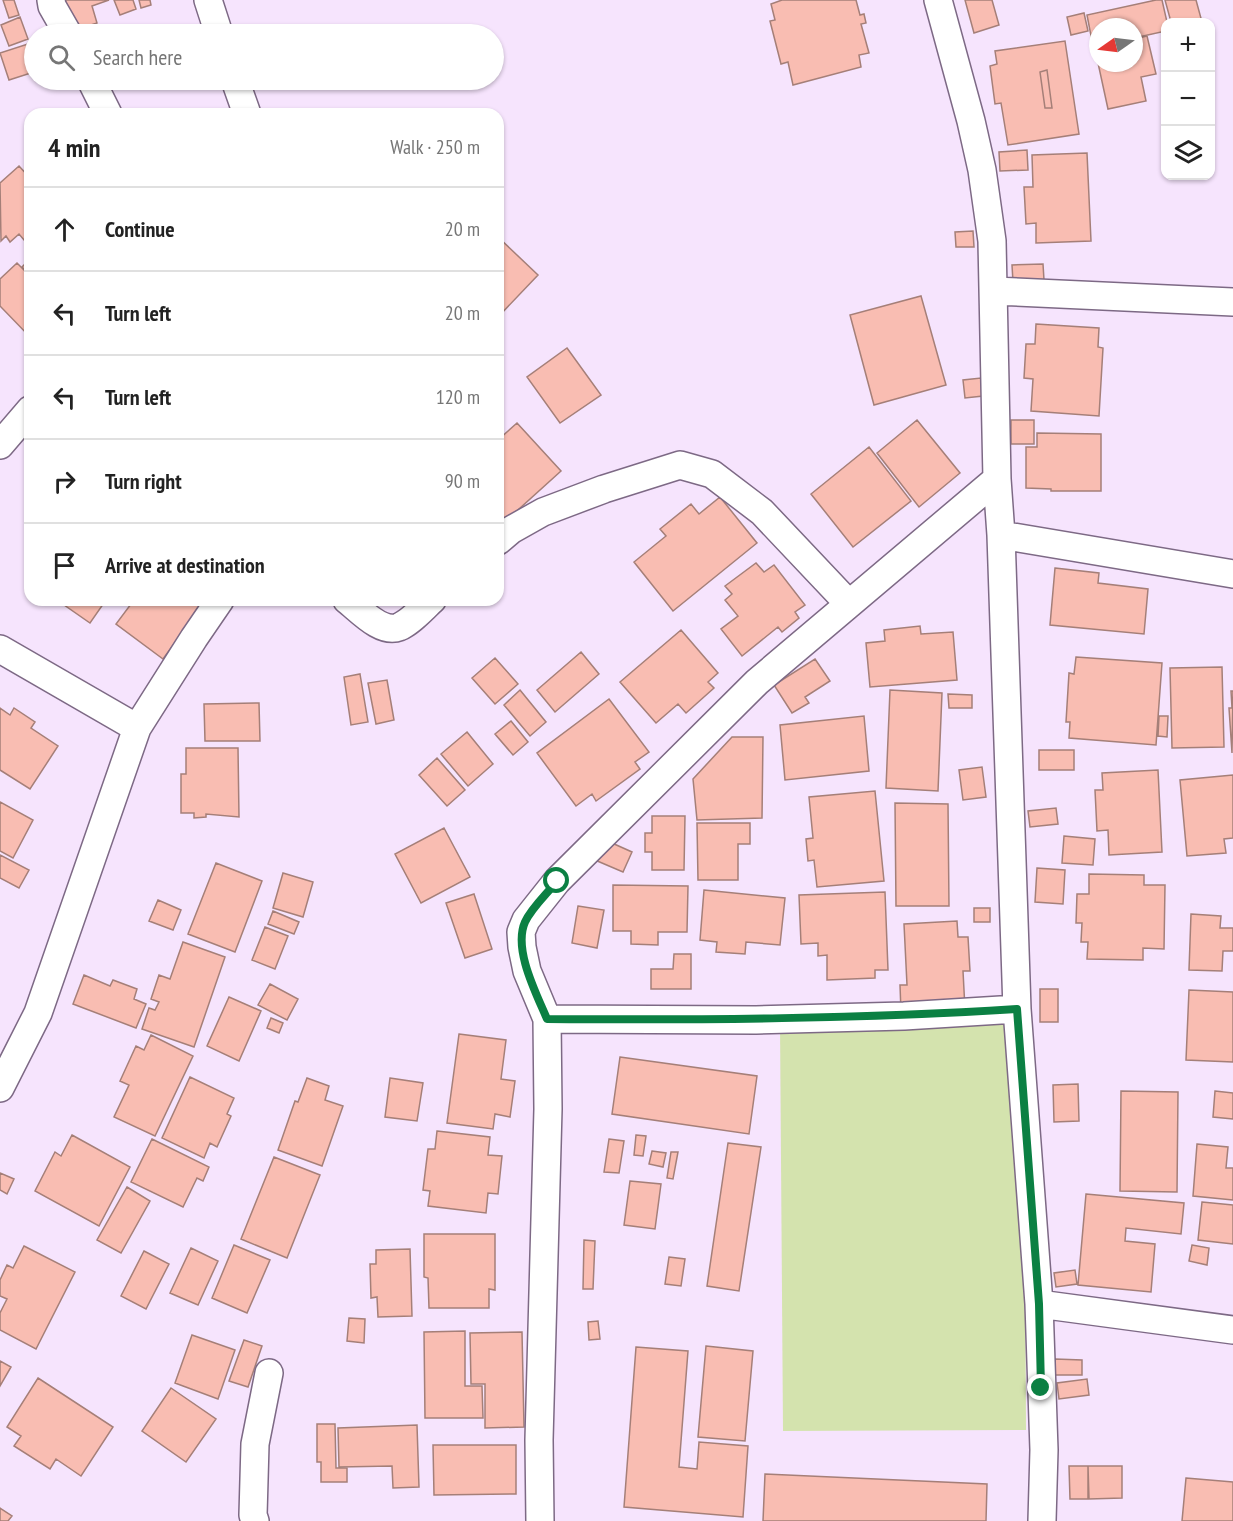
<!DOCTYPE html>
<html lang="en">
<head>
<meta charset="utf-8">
<style>
  :root { --surface:#fff; --page:#f2f2f2; --text:#222; --muted:#767676; --line:#e0e0e0 }
  body { margin:0; font-family:"PT Sans Narrow",sans-serif; background:var(--page); color:var(--text) }
  .controls { position:absolute; right:18px; top:18px; display:grid; overflow:hidden; border-radius:12px; box-shadow:0 2px 4px #0004 }
  .controls button { width:54px; height:54px; display:grid; place-items:center; padding:0; border:0; border-bottom:2px solid var(--line); background:var(--surface); color:var(--text); font:30px sans-serif }
  .compass { position:absolute; left:1089px; top:18px; width:54px; height:54px; border-radius:50%; background:var(--surface); box-shadow:0 2px 4px #0004; rotate:256deg }
  .stop { position:absolute; width:18px; height:18px; margin:-14px; border:4px solid #0b8043; border-radius:50%; background:#fff }
  .stop.end { background:#0b8043; border-color:#fff; box-shadow:0 2px 6px #0008 }
  .list { margin:0; padding:0; list-style:none }
  h2 { display:flex; justify-content:space-between; align-items:center; height:78px; margin:0; padding:0 24px; font-size:26px }
  h2 small { font-size:20px; font-weight:400; color:var(--muted) }
  .list li { display:grid; grid-template-columns:39px 1fr auto; gap:18px; align-items:center; box-sizing:border-box; height:84px; padding:0 24px; border-top:2px solid var(--line) }
  .list b { display:block; font-size:22px; white-space:nowrap }
  .list em { font-size:20px; font-style:normal; color:var(--muted) }
  .icon { flex:none; width:33px; height:33px; fill:none; stroke:currentColor; stroke-width:2; stroke-linecap:round; stroke-linejoin:round }
  .map { position:relative; flex:none; width:1233px; height:1521px; overflow:hidden }
  .search { position:absolute; background:var(--surface); box-shadow:0 2px 4px #0004; left:24px; top:24px; width:480px; height:66px; display:flex; align-items:center; gap:15px; box-sizing:border-box; padding:0 21px; border-radius:33px; color:var(--muted); font-size:22px }
  .panel { position:absolute; background:var(--surface); box-shadow:0 2px 4px #0004; left:24px; top:108px; width:480px; height:498px; border-radius:18px }
  .map>svg:first-child { display:block }
</style>
</head>
<body>
<div class="map">
<svg width="1233" height="1521" viewBox="0 0 1233 1521">
  <rect width="100%" height="100%" fill="#f6e4fd"/>
  <path fill="#d4e3ae" d="M1024 1022 1026 1430 783 1431 780 1023Z"/>
  <path fill="#f9bdb2" stroke="#a57f78" stroke-width="1.5" fill-rule="evenodd" d="M3 0H14L19 15 9 18Z
    M65 0H109L92 6 97 23 76 30Z
    M114 0H133L136 9 120 15Z
    M139 0H150L151 5 141 8Z
    M782 0H856L860 15 864 14 866 23 861 24 869 53 859 55 861 67 793 85 788 62 781 64 770 21 775 20 771 4Z
    M965 0H992L999 25 974 33Z
    M1156 0H1162L1167 22 1166 31 1134 38V27H1098V45L1093 46 1087 15Z
    M1165 0H1196L1202 22H1171Z
    M1084 13 1088 31 1071 35 1067 17Z
    M20 17 28 39 9 46 1 25Z
    M1147 36 1156 74 1141 77 1146 101 1108 109 1098 63H1134V39Z
    M1065 41 1079 134 1008 145 1001 103 995 104 990 66 997 64 995 51ZM1047 70 1052 108H1045L1040 72Z
    M34 42V72L9 80 0 53Z
    M1047 70 1052 108H1045L1040 72Z
    M1027 150 1028 170 1000 171 999 152Z
    M1087 153 1091 241 1036 243V223L1026 224 1024 187H1033L1032 155Z
    M19 166 30 178V234L24 240 19 234 10 242 6 236 1 241 0 183Z
    M973 231 974 247H956L955 232Z
    M498 237 538 275 498 317Z
    M30 259V275L22 267Z
    M17 263 30 276V337L0 306V279Z
    M1043 264 1044 280 1013 282 1012 265Z
    M921 296 946 385 874 405 850 315Z
    M1036 324 1099 328 1098 347 1103 348 1099 416 1031 411 1033 379 1024 378 1026 344H1035Z
    M567 348 601 395 560 423 527 377Z
    M981 378 983 396 965 398 963 380Z
    M917 420 960 473 919 507 877 453Z
    M1011 420H1034V444H1011Z
    M517 423 561 471 498 528V440Z
    M1037 433 1101 434V491H1051V489L1026 488V447H1037Z
    M869 447 911 501 853 547 811 494Z
    M720 497 757 543 673 611 634 562 666 536 660 529 691 504 699 514Z
    M756 563 764 572 774 565 805 605 795 612 799 618 782 632 778 627 742 656 721 629 738 616 725 600 732 594 725 586Z
    M1055 568 1099 573 1098 583 1148 589 1144 634 1050 625Z
    M57 600H106L90 623Z
    M134 600H206L163 659 116 624Z
    M920 626 921 634 953 632 957 680 870 687 866 643 885 641 884 630Z
    M681 630 718 673 708 682 714 688 686 713 678 704 656 723 620 682Z
    M581 652 599 674 555 712 537 690Z
    M1076 657 1162 663 1156 745 1069 738 1070 722H1066L1069 673 1074 674Z
    M495 658 518 684 495 704 472 678Z
    M815 659 830 681 805 697 809 703 792 713 774 685Z
    M1222 667 1224 747 1172 748 1170 668Z
    M360 674 368 722 351 725 344 677Z
    M387 680 394 720 376 724 368 683Z
    M520 690 546 722 530 736 504 705Z
    M890 690 942 693 938 791 886 788Z
    M1231 691H1233L1232 753 1229 708H1232Z
    M948 694 972 695V708H949Z
    M609 699 649 752 635 762 640 769 596 801 592 794 576 806 537 753Z
    M259 703 260 741H205L204 704Z
    M0 708 10 715 14 708 35 722 31 728 58 746 30 789 0 770Z
    M864 716 869 771 785 780 780 725Z
    M1159 716H1168L1167 737 1158 736Z
    M511 721 528 742 513 755 495 734Z
    M467 732 493 764 468 786 441 754Z
    M732 737H763L762 818 697 820 693 779Z
    M186 748H238L239 817 206 814V817L194 818V813H181V774H186Z
    M1039 750H1074V770H1039Z
    M437 758 465 790 447 806 419 775Z
    M982 767 986 797 963 800 959 770Z
    M1158 770 1162 852 1109 855 1108 830 1097 831 1095 790H1103L1102 773Z
    M1233 775V838L1224 839 1226 853 1187 856 1180 780Z
    M875 791 884 881 817 887 814 860 808 861 806 839 813 838 809 797Z
    M0 802 33 820 13 858 0 851Z
    M895 803 948 804 949 906H896Z
    M1056 808 1058 824 1030 827 1028 811Z
    M652 816H685L684 870H652V852H645V833H652Z
    M697 823H750V844H738V880H698Z
    M444 828 470 877 421 903 395 854Z
    M1064 836 1095 839 1093 865 1062 863Z
    M603 839 632 852 623 872 595 860Z
    M0 855 29 870 19 888 0 878Z
    M216 863 262 881 235 952 188 934Z
    M1037 868 1065 870 1063 904 1035 902Z
    M283 873 313 882 303 917 273 908Z
    M1089 874 1144 875V885H1165L1164 949 1143 948V960L1087 959 1088 942H1081L1082 923H1076L1077 894H1089Z
    M613 885 688 886 687 932H658V945L631 944V931H613Z
    M704 890 785 898 780 945 746 942 745 954 716 952 717 942 700 940Z
    M885 892 888 970H875V978L827 980V955L818 956V943L801 944 799 895Z
    M474 894 492 949 465 958 446 903Z
    M158 900 181 910 173 930 149 921Z
    M578 906 604 910 597 948 572 943Z
    M974 908H990V922H974Z
    M273 911 299 922 294 934 268 924Z
    M1191 914 1221 916 1220 928H1233V951H1223L1222 971 1189 970Z
    M957 921 958 937H968L970 971H963L965 1009 901 1012 900 985H907L904 924Z
    M265 927 288 936 275 969 252 960Z
    M183 942 225 957 194 1047 142 1029 149 1008 155 1010 159 1002 151 999 159 975 170 979Z
    M674 954H691V989H651V969H673Z
    M84 975 110 986 113 980 137 989 134 999 146 1004 136 1028 73 1004Z
    M270 984 298 999 287 1020 258 1005Z
    M1040 989H1058V1022H1040Z
    M1189 990 1233 992V1062L1186 1060Z
    M229 997 261 1011 239 1061 207 1046Z
    M271 1018 283 1023 279 1033 267 1028Z
    M459 1034 506 1040 501 1079 515 1081 510 1117 495 1114 493 1129 447 1123Z
    M151 1035 193 1056 155 1136 114 1117 129 1085 120 1081 136 1046 144 1050Z
    M620 1057 757 1076 749 1134 612 1114Z
    M190 1077 234 1098 227 1114 231 1116 217 1147 210 1143 204 1158 162 1138Z
    M307 1078 329 1086 325 1100 343 1106 322 1166 278 1150 295 1101 298 1102Z
    M390 1078 423 1083 417 1121 385 1117Z
    M1078 1084 1079 1121 1054 1122 1053 1085Z
    M1121 1091 1178 1092 1177 1192 1120 1191Z
    M1215 1091 1233 1093V1119L1213 1117Z
    M437 1131 490 1137 488 1155 502 1156 498 1194 488 1193 486 1213 428 1206 430 1191 423 1190 428 1149H435Z
    M72 1135 130 1167 99 1226 35 1191 55 1152 61 1156Z
    M636 1135 646 1136 643 1156 634 1155Z
    M152 1139 209 1167 203 1181 197 1178 183 1207 131 1182Z
    M609 1139 624 1141 619 1173 604 1172Z
    M728 1143 761 1147 739 1291 707 1286Z
    M1197 1144 1228 1147 1226 1168H1233V1200L1193 1196Z
    M652 1151 666 1153 663 1167 649 1164Z
    M671 1152H678L673 1179 667 1178Z
    M274 1157 320 1175 287 1258 241 1239Z
    M0 1173 14 1179 7 1194 0 1190Z
    M630 1181 661 1184 655 1229 624 1225Z
    M127 1187 150 1201 121 1253 97 1240Z
    M1086 1194 1184 1203 1181 1234 1126 1228 1125 1241 1155 1244 1151 1292 1078 1285Z
    M1202 1202 1233 1205V1244L1198 1240Z
    M424 1234H495V1290L489 1289V1308H429L428 1278 424 1277Z
    M584 1240 595 1241 593 1289H583Z
    M234 1245 270 1260 247 1313 212 1298Z
    M1192 1245 1209 1248 1207 1265 1189 1261Z
    M24 1246 75 1272 36 1349 0 1330V1313L7 1299 0 1296V1280L7 1265 13 1268Z
    M191 1248 218 1261 198 1305 170 1293Z
    M410 1249 412 1316 378 1317 377 1297 371 1298 370 1264H376V1250Z
    M144 1251 169 1264 146 1309 121 1296Z
    M669 1257 685 1259 681 1286 665 1284Z
    M1075 1270 1077 1284 1056 1287 1054 1273Z
    M349 1318 365 1319 364 1343 347 1341Z
    M598 1321 600 1339 589 1340 588 1322Z
    M465 1331V1386H482L483 1418H425L424 1332Z
    M522 1332 524 1427 485 1428V1384H471L470 1333Z
    M192 1335 235 1350 218 1399 175 1383Z
    M244 1340 262 1346 248 1387 229 1381Z
    M706 1346 753 1351 745 1441 698 1437Z
    M636 1347 688 1351 679 1467 697 1469 699 1442 748 1446 743 1517 624 1507Z
    M1055 1359 1082 1360V1375H1055Z
    M0 1361 11 1367 0 1386Z
    M38 1378 113 1427 81 1476 56 1459 50 1469 14 1446 21 1436 7 1427Z
    M1087 1379 1089 1395 1059 1399 1057 1383Z
    M171 1388 216 1419 186 1462 142 1431Z
    M317 1424H335L336 1468H347V1482H321V1462H317Z
    M417 1425 419 1487 393 1488 392 1466 339 1467 338 1428Z
    M433 1445H516V1494L434 1495Z
    M1069 1466H1088V1499H1070Z
    M1088 1466H1122V1498L1089 1499Z
    M765 1474 987 1484 986 1521H763Z
    M1186 1478 1233 1482V1521H1182Z
    M0 1508 12 1516 8 1521H0Z"/>
  <g fill="none" stroke-linecap="round" stroke-linejoin="round">
    <defs>
      <path id="minor" d="M51 0 52 6 68 34
        M208 0 219 34
        M938 0 971 121 982 170 992 241 997 479 1001 535 1017 1009 1039 1304 1044 1450 1042 1521
        M91 80 108 114
        M235 80 247 114
        M994 291 1233 302
        M0 445 30 410
        M1001 535 1233 574
        M498 541 511 530 543 512 604 489 680 465 712 474 762 512 849 604
        M347 600C360 610 381 634 399 627 411 622 423 608 432 600
        M0 649 137 728
        M547 1019 756 1020 904 1016 1017 1009
        M0 1088 38 1013 137 728 194 638 220 600
        M1039 1304 1233 1330
        M255 1521 253 1515 255 1444 269 1373
        M540 1521 539 1440 548 1109 547 1019 527 971 522 947 521 932 526 920 557 881 757 682 997 479"/>
    </defs>
    <use href="#minor" stroke="#7d6985" stroke-width="30"/>
    <use href="#minor" stroke="#fff" stroke-width="27"/>
  </g>
  <g fill="none" stroke-linecap="round" stroke-linejoin="round">
    <path stroke="#0b8043" stroke-width="8" d="M557 881C547 894 532 907 525 922 513 949 536 993 547 1019 704 1020 860 1019 1017 1009L1039 1304 1041 1388"/>
  </g>
</svg>
<div class="controls">
<button>+</button>
<button>−</button>
<button><svg class="icon" aria-label="layers" viewBox="0 0 24 24"><path d="M12 4l9 5-9 5-9-5zM3 14l9 5 9-5"/></svg></button>
</div>
<svg class="compass" viewBox="-18 -18 36 36"><path d="M0-13l5 13h-10z" fill="#e53935"/><path d="M0 13l5-13h-10z" fill="#767676"/></svg>
<div class="stop" style="left:557px;top:881px"></div>
<div class="stop end" style="left:1041px;top:1388px"></div>
<div class="search"><svg class="icon" aria-label="search" viewBox="0 0 24 24"><circle cx="10" cy="10" r="6"/><path d="M15 15l6 6"/></svg>Search here</div>
<section class="panel">
<h2>4 min<small>Walk · 250 m</small></h2>
<ul class="list">
<li><svg class="icon" aria-label="ahead" viewBox="0 0 24 24"><path d="M12 20V5M6 11l6-6 6 6"/></svg><div><b>Continue</b></div><em>20 m</em></li>
<li><svg class="icon" aria-label="left" viewBox="0 0 24 24"><path d="M17 20v-9H6M10 6l-5 5 5 5"/></svg><div><b>Turn left</b></div><em>20 m</em></li>
<li><svg class="icon" aria-label="left" viewBox="0 0 24 24"><path d="M17 20v-9H6M10 6l-5 5 5 5"/></svg><div><b>Turn left</b></div><em>120 m</em></li>
<li><svg class="icon" aria-label="right" viewBox="0 0 24 24"><path d="M7 20v-9h11M14 6l5 5-5 5"/></svg><div><b>Turn right</b></div><em>90 m</em></li>
<li><svg class="icon" aria-label="arrive" viewBox="0 0 24 24"><path d="M6 21V4h12l-3 4 3 4H6"/></svg><div><b>Arrive at destination</b></div></li>
</ul>
</section>
</div>
</body>
</html>
